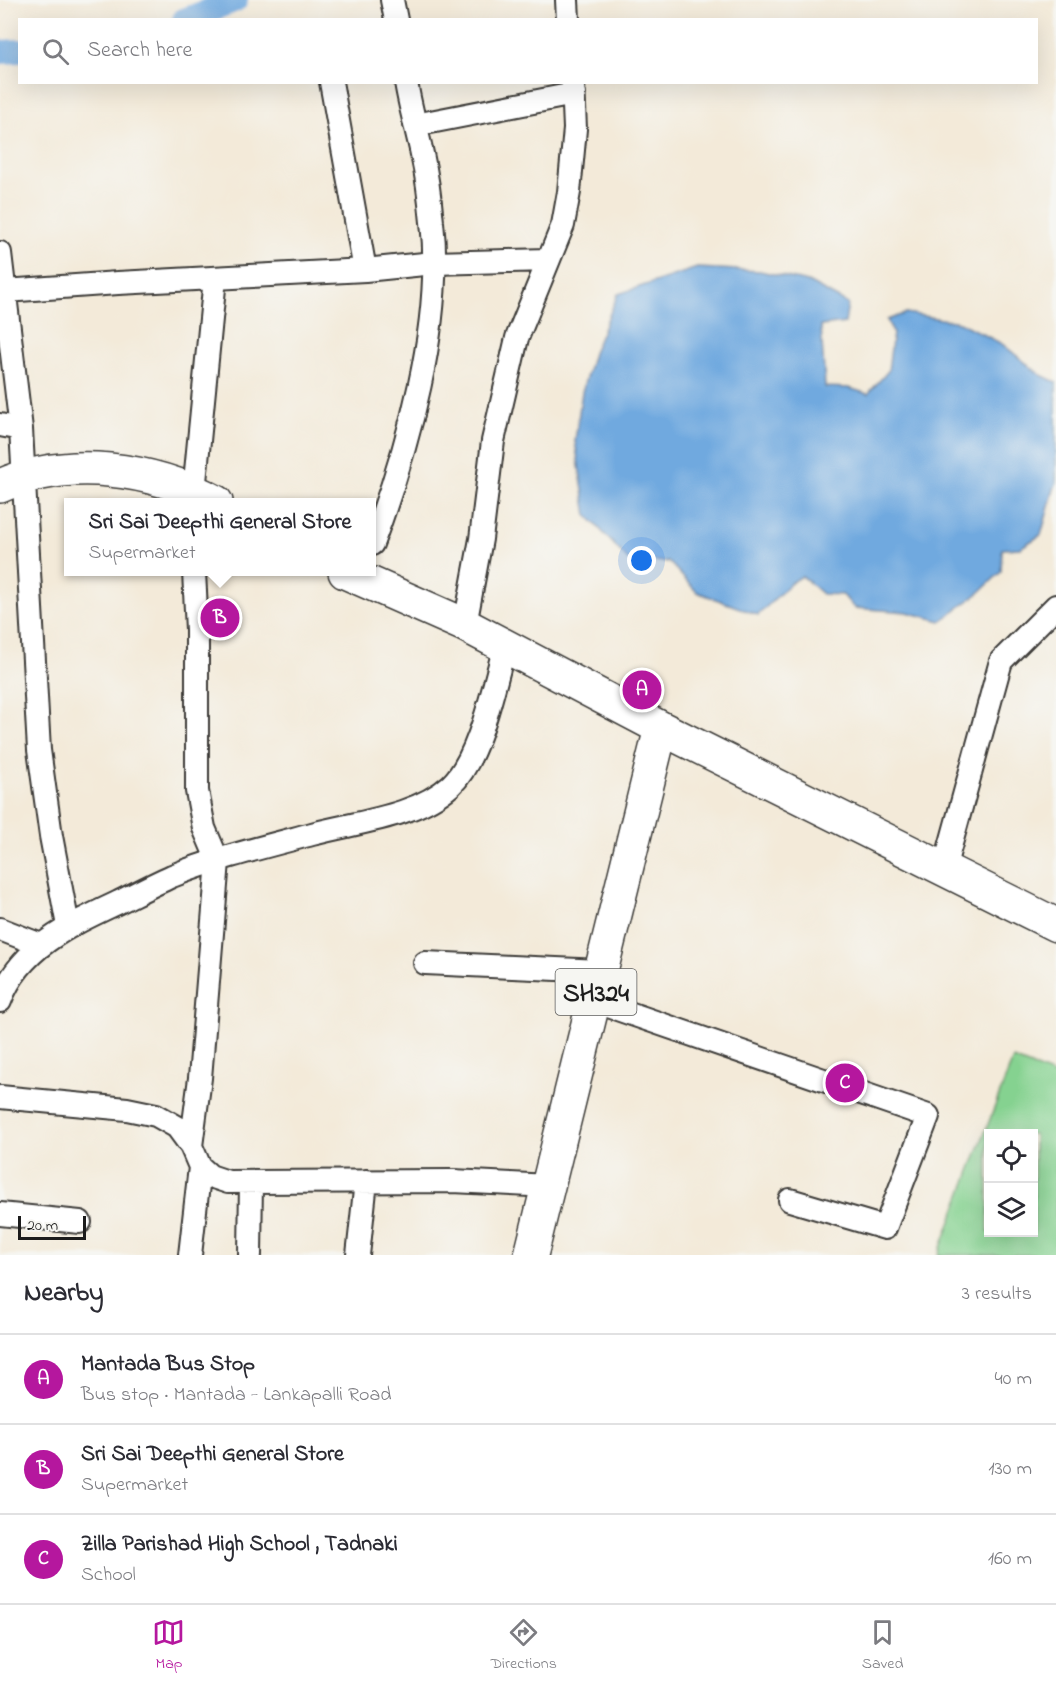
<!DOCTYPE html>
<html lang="en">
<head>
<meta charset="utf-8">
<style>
  :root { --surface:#fff; --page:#f7f7f7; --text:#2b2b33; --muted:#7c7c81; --line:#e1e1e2; --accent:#b5179e }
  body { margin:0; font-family:"Indie Flower",sans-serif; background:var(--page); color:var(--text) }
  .controls { position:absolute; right:18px; bottom:18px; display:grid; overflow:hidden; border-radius:0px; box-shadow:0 6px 24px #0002 }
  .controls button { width:54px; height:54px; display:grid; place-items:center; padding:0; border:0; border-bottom:2px solid var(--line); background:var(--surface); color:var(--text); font:30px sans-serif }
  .scale { position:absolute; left:18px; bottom:15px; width:68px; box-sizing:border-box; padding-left:6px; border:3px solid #1c1c1c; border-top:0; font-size:16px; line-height:21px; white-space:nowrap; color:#1c1c1c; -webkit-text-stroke:4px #f6f6f2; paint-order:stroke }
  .you { position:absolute; left:642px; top:561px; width:21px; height:21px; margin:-15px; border:4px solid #fff; border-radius:50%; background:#1a73e8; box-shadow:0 0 0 9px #1a73e833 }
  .badge { display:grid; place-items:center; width:39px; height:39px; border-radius:50%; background:var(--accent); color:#fff; font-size:20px; font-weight:700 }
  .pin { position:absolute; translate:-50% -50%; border:3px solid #fff; box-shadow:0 2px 6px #0006 }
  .popup { position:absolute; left:64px; top:498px; width:312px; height:78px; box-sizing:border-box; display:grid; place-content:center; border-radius:0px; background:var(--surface); filter:drop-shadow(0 2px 4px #0005); font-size:20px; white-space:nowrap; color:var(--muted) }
  .popup b { font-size:22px; color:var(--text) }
  .popup::after { content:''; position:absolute; left:50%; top:100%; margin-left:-12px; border:12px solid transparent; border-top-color:var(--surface) }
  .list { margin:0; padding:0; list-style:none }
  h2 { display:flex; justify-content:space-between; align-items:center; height:78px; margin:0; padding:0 24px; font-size:26px }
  h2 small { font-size:20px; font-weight:400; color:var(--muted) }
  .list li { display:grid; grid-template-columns:39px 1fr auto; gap:18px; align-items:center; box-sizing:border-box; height:90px; padding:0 24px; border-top:2px solid var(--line) }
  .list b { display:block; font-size:22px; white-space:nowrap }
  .list p { margin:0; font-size:20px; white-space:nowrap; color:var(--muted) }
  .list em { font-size:20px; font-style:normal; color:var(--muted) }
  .icon { flex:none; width:33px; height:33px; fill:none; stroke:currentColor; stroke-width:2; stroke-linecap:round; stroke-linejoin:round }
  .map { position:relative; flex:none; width:1056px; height:1255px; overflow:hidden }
  .search { position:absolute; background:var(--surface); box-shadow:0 6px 24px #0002; left:18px; right:18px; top:18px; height:66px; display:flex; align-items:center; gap:15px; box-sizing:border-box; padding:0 21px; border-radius:0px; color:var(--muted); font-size:22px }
  .sheet { height:348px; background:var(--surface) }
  nav { display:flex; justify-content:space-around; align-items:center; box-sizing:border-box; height:84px; border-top:2px solid var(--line); background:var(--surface); font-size:16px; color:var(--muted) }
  nav a { display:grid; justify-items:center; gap:3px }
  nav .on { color:var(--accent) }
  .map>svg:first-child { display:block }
</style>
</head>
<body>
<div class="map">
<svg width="1056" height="1255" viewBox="0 0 1056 1255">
  <rect width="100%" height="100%" fill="#f6f6f2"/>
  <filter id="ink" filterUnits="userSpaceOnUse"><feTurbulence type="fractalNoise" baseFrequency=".0167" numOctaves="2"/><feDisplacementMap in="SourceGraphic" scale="12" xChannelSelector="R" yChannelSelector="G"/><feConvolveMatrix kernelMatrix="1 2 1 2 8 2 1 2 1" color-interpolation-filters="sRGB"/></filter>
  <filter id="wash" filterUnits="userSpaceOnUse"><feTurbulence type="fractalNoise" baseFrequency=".008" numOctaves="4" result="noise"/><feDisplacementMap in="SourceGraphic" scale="24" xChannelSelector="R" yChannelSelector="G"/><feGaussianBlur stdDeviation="1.35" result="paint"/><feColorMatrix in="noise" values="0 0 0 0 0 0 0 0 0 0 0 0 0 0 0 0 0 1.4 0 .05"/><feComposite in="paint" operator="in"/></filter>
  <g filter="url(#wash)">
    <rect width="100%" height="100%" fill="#f3ead9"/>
    <path fill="#85d290" stroke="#507756" stroke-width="1.5" fill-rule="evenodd" d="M1013 1059 1056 1076V1255H938ZM988 1134H1034V1232H988Z"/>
    <path fill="#6fa9df" stroke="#46627e" stroke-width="1.5" d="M697 268 760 271 808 282 848 304 845 323 821 326 825 387 849 388 868 394 888 371 893 333 887 320 906 313 959 322 1002 344 1041 375 1056 382V482L1041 535 1020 548 1002 549 1001 572 980 592 941 621 907 612 854 608 843 595 822 594 802 576 791 583 758 615 697 592 669 562 628 560 587 515 575 441 582 392 593 353 618 294Z"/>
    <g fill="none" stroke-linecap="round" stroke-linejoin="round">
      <path stroke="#6fa9df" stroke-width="24" d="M184 20 236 0
        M0 52 20 51"/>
    </g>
  </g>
  <g filter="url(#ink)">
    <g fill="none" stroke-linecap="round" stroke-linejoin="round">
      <defs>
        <path id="street" d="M392 0 396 20
          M567 0 568 20
          M331 82 365 270
          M415 125 574 94
          M0 253 21 429 39 750 51 836 68 926
          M5 291 118 283 365 270 434 263 548 260
          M0 425 21 429
          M193 502 215 278
          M372 544C407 451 444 322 432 222 430 200 427 176 422 154 417 130 410 107 406 82
          M465 625 481 539 493 441 517 338 563 225 569 192 575 129 573 82
          M944 869 1001 661 1056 606
          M0 929 41 945
          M425 963 601 971
          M0 1001C19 948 72 924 119 902 137 893 154 884 172 876 214 859 267 846 312 834 357 822 416 817 451 785 480 758 494 684 505 646
          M594 1001 928 1116 885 1228 790 1200
          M0 1097 127 1109 156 1115 177 1127 191 1146 200 1167 210 1176 228 1182 453 1181 549 1186
          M191 1146 200 1078 218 861 204 828 197 791V630L194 572
          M0 1214 80 1222
          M190 1255 200 1167
          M250 1255 251 1182
          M358 1255 366 1181"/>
        <path id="primary" d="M0 486C69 456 151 468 216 502
          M345 572 465 625 661 728 1056 925
          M531 1255 661 728"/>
      </defs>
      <use href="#street" stroke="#3c3b38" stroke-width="26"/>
      <use href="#primary" stroke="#3c3b38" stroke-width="36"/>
      <use href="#street" stroke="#fff" stroke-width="22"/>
      <use href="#primary" stroke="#fff" stroke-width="33"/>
    </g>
  </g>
  <g text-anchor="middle" stroke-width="4.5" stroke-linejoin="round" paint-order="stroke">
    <rect fill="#f6f6f2" stroke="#5d5d5c" stroke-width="1.5" x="555.5" y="969" width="81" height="46" rx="4.5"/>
    <g font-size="26" font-weight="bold" fill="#1c1c1c">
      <text x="596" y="1001">SH324</text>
    </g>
  </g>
</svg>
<div class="controls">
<button><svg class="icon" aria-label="locate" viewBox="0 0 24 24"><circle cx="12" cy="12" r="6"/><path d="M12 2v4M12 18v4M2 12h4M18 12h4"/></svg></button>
<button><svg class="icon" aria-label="layers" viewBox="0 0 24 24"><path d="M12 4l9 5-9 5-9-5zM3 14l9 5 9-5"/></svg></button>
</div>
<div class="scale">20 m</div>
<div class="you"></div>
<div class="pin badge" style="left:642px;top:690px">A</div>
<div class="pin badge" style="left:220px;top:618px">B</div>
<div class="popup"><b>Sri Sai Deepthi General Store</b>Supermarket</div>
<div class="pin badge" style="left:845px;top:1083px">C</div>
<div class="search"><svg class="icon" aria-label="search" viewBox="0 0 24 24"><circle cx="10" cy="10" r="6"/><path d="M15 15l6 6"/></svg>Search here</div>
</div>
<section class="sheet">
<h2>Nearby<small>3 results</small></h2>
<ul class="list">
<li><span class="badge">A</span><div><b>Mantada Bus Stop</b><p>Bus stop · Mantada - Lankapalli Road</p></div><em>40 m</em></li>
<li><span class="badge">B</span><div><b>Sri Sai Deepthi General Store</b><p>Supermarket</p></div><em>130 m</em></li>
<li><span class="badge">C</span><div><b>Zilla Parishad High School , Tadnaki</b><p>School</p></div><em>160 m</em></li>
</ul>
</section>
<nav>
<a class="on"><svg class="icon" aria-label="map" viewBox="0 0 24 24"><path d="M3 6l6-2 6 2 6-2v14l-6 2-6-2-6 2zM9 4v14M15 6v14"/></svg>Map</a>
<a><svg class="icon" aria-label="directions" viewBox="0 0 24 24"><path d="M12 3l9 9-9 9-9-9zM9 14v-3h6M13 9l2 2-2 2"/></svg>Directions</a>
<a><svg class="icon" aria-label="saved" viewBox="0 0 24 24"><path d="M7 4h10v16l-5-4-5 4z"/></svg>Saved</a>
</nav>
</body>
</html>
